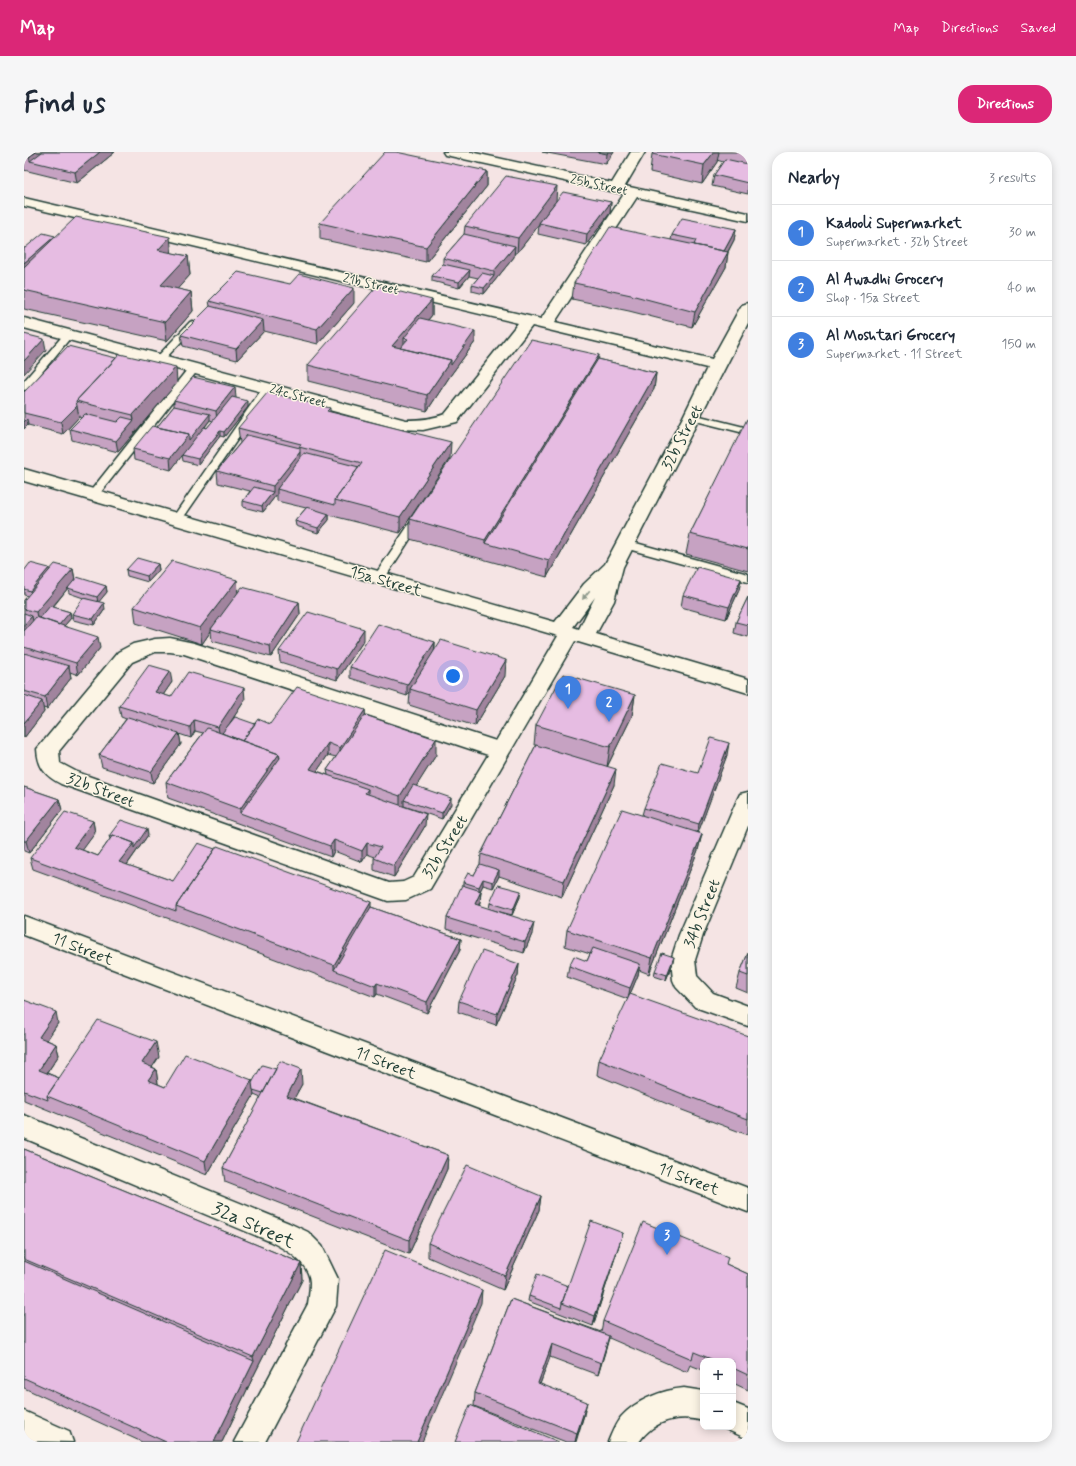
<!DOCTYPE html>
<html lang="en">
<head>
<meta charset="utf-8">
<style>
  :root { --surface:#fff; --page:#f6f6f7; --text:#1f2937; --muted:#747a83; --line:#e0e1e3; --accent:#db2777 }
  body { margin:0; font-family:Mynerve,sans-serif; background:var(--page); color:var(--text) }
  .controls { position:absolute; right:12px; bottom:12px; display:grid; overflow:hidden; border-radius:8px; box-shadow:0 2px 10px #0003 }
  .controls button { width:36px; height:36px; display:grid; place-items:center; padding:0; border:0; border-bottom:1px solid var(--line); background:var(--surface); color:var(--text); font:20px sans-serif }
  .you { position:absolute; left:429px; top:524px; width:14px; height:14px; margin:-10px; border:3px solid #fff; border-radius:50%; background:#1a73e8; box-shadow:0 0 0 6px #1a73e833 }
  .badge { display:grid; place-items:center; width:26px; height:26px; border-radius:50%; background:var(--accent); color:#fff; font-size:13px; font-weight:700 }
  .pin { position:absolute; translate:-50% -33px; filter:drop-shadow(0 1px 2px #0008) }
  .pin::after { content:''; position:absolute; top:21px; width:14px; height:12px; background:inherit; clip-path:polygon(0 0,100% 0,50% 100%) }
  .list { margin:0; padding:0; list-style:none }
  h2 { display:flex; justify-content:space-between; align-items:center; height:52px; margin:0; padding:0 16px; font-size:17px }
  h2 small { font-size:13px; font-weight:400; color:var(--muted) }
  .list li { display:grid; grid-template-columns:26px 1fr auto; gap:12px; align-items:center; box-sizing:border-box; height:56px; padding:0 16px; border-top:1px solid var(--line) }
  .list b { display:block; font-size:15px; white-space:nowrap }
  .list p { margin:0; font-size:13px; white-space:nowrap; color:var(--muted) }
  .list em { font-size:13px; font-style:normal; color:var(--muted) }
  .map { position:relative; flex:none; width:724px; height:1290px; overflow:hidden; border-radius:16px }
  header { display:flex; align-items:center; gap:24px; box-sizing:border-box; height:56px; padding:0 20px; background:var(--accent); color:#fff }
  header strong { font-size:19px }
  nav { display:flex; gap:22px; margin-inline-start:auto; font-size:14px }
  .intro { display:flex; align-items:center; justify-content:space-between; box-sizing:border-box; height:96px; padding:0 24px }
  h1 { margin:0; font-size:28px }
  .button { padding:10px 18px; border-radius:16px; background:var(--accent); color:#fff; font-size:14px; font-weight:700 }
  main { display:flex; gap:24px; padding:0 24px }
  aside { flex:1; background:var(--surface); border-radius:16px; box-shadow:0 2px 10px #0003 }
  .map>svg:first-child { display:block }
</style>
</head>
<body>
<header>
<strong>Map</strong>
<nav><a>Map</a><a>Directions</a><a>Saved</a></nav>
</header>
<div class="intro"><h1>Find us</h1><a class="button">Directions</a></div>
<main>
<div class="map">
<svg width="724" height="1290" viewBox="0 0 724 1290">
  <rect width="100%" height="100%" fill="#f5e4e4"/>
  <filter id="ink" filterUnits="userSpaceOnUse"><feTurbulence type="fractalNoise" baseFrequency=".025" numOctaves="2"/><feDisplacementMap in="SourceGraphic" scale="8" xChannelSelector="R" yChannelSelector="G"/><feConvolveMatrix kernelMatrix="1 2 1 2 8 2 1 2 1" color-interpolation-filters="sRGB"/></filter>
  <g filter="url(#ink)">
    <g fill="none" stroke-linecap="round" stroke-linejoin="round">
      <defs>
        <path id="lane" d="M169 169 172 170 174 172 172 174 139 209H133L131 207 133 205 166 170Z
          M44 180 47 181 49 183 47 185 4 237 0 238V229L41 181Z
          M170 213 174 214 175 216 174 218 73 345H65L64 343 65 341 166 214Z
          M244 233 249 236 157 369H149L148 367 149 365 240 234Z
          M668 262 724 276V282L664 267 663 265 664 263Z
          M396 361 400 362 401 364 359 429H351L349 426 351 423 392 362Z
          M601 388 724 422V430L597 395 595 392 597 389Z"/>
        <path id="street" d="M419 0H446L588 31 607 0H621L601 34 724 61V69L613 45 531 170 688 207 716 156 718 153 724 151V171L599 415 590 449 572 482 724 527V541L551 489 406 737 382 748 364 749 37 632C21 624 14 615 13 597L94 500 109 492 131 487 146 486 170 491 472 589 534 484 0 329V317L531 470 560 432 581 412 659 265 683 216 508 174 433 270 399 278 376 277 0 176V166L382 268C396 268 408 267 421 262L494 171 0 54V46L517 167 600 42 426 4 421 3ZM571 445 555 477 549 475ZM131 500H146L160 502 464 603 390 725 379 730 365 731 53 620 36 611 35 599 108 510Z
          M724 640V674L679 783 671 808 673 824 689 841 724 854V874L671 855 652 835 649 828 647 808 655 783 713 648 716 642Z
          M0 764 724 1036V1060L0 783Z
          M0 963 265 1071 284 1080 298 1094 314 1127 312 1154 241 1290H210L284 1152C285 1145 286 1137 286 1130 285 1110 260 1096 245 1089L0 986Z
          M660 1236 679 1239V1269C655 1262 630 1268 615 1290H584C588 1281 591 1272 597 1265 612 1248 638 1238 660 1236Z
          M709 1251 724 1257V1287L699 1276 698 1275H709Z
          M0 1259 45 1279 49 1290 0 1289Z"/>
      </defs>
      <use href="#lane" stroke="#1f3d34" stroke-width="3"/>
      <use href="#street" stroke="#1f3d34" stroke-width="3"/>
      <use href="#lane" fill="#fcf5e5" fill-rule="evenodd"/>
      <use href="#street" fill="#fcf5e5" fill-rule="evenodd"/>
    </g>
    <path fill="#c6a2c2" stroke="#1f3d34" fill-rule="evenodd" d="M0 0H91L53 31 0 18Z
      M518 0H590L582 12Z
      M630 0H724V42L688 34 690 23 699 10 693 8V10L678 32 626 20 628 2Z
      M463 19V34L402 110 296 87V71Z
      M532 49 587 50 586 61 562 93 514 82 515 73 493 101H490V105L460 142 448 139V133L454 126 445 124 435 136 408 129V124L419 112V106L440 82 441 74Z
      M712 77 710 88 704 100 702 115 668 175 605 159 548 147 550 131 647 88 648 83Z
      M31 85 148 101 164 104 166 123 153 137 167 140 169 159 143 189 0 157V96Z
      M408 148V163L404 168 451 190 426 224 403 259 284 229V213Z
      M185 149 330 151 294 192 240 179 213 208 159 194 157 183 186 154Z
      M574 207 632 221 630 237 523 425 386 387V367Z
      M153 231 94 300 48 288 46 277 57 266 55 265 39 282 4 273 0 277V240Z
      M212 246 224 255 200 285 196 284 174 313 159 309 158 303 147 318 110 308 109 297 133 275 150 254V248ZM186 268 189 269 183 276 181 275Z
      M306 256V260L426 306 376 381 305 363V368L294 381 272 374 271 369 282 356 253 349V342L239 360 219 355V349L226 339 194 331 193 319 216 291 214 276Z
      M724 267V419L662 402 666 382Z
      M134 412 135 418 124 430 103 424 102 418Z
      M49 417 51 428 82 434 83 440 74 450 81 457 70 473 49 468 48 462 68 449 45 441 44 436 29 455 46 460 47 466 40 474 76 496 54 523 46 520 47 526 23 557 19 556 20 560 0 586V448L4 444 0 443V419H26Z
      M717 427 715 438 702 467 657 455 659 443Z
      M213 428 214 440 275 450 276 462 247 505 188 489 187 479 178 492 112 471 110 455Z
      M724 445V485L710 481 712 470Z
      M340 488 313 528 256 510 255 499Z
      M411 490V498L481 524 451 574 385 553 386 540 383 544 326 526V515Z
      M148 530 139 543 147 545 221 548 202 577 231 572H246L341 558V563L412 603 392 634 427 652 418 667 380 654H379L401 674 370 725 350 718V706L351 705 343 702 338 710 310 699 307 705 144 646 142 630 179 581 171 579 167 586 155 582 157 592 129 631 78 615 75 603 102 567 97 565 95 554ZM304 603 312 605 303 618 304 623 293 619Z
      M611 543 608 564 583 615 590 633 538 745 475 724 469 736 459 733 456 739H457L456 750 455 754 508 782 500 801 422 777 423 766 439 734V730L450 723 456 712 457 702 512 593H510L512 573Z
      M703 603 674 680 678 682 674 698 625 822 615 818 614 823 604 847 543 825 545 814 563 809 566 802 541 794 543 778 618 663 620 656Z
      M0 635 35 647 38 658 5 701 0 699Z
      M69 669 71 681 58 698 74 704 86 687 85 684 124 683 103 713 149 729 347 755 437 787 436 798 403 861 353 842 351 845 154 770 9 717 6 706Z
      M496 745 488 763 465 757 466 751Z
      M724 801V841L712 836 716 821Z
      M649 811 642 828 630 824 631 819Z
      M495 812 494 823 472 873 434 860 435 849Z
      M0 848 34 871 23 888 32 892 35 903 23 921 35 926 135 905 128 915 132 917 134 932 141 935 228 928V931L278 932 270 946 424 1003 423 1017 385 1102 201 1030 199 1016 237 946 230 943 183 1023 0 948Z
      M724 884V983L658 958 573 923 575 908Z
      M0 997 277 1111 278 1128 231 1221 198 1290H118L0 1236Z
      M517 1044 515 1058 479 1138 404 1105V1091Z
      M599 1081 596 1090 569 1174 504 1149 505 1144 544 1134Z
      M702 1112 724 1122V1238L709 1231V1209H679V1218L666 1213 663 1220 585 1186 574 1223 526 1205 516 1232 560 1263 552 1290H542L450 1254 451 1241 487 1147 577 1180 579 1169Z"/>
    <path fill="#a1849e" stroke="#1f3d34" d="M12 0H33L6 9 5 5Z
      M76 0H91L53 31 51 20Z
      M584 0H590L582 12 583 2Z
      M690 0H695L693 10 678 32 680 13Z
      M463 19V34L402 110V95Z
      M533 34 532 49 515 71V73L493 101 494 86Z
      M587 50 586 61 562 93 563 82Z
      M712 77 710 88 696 114 698 103Z
      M31 84 32 90 0 117V111Z
      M146 85 148 104 134 98Z
      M491 94 490 105 460 142V136L470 124V119Z
      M704 100 702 115 668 175 671 160Z
      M164 104 166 123 139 153 137 133Z
      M446 118 445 124 435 136V130Z
      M330 136V151L294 192 293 177Z
      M167 140 169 159 143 189 141 170Z
      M408 148V163L384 192V187L380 186V196L377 200 368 194Z
      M239 168 240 179 213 208 212 197Z
      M451 179V190L426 224 403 259V243L427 208Z
      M20 187 22 198 0 222V209Z
      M575 203 573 223 461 391V388Z
      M152 215 153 231 94 300 92 289 110 268 109 263Z
      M632 221 630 237 523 425 525 409Z
      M211 235 212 246 193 270 192 259Z
      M224 249V255L200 285V280Z
      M53 254 55 265 39 282 37 270Z
      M186 262V268L147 318 146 306 165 282Z
      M3 267 4 273 0 277V270Z
      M196 279V284L174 313V307Z
      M427 290 426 306 376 381V365Z
      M276 300V311L253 337V342L239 360 238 354 249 340V334Z
      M305 362V368L294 381V376Z
      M134 412 135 418 124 430 123 424Z
      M25 416 26 422 8 445 6 439Z
      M49 417 51 429 44 436 14 472 12 460Z
      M717 427 715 438 702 467 705 455Z
      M213 428 214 444 187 477V479L178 492 176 476Z
      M82 434 83 440 74 451 73 445Z
      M275 450 276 462 247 505 246 494Z
      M80 451 81 457 70 473 69 467Z
      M46 460 47 466 35 480 34 474Z
      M8 464 10 475 0 487V473Z
      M340 477V488L313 528V517Z
      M74 485 76 496 54 523 52 511Z
      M411 490 410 501 386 537V540L383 544V533Z
      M482 508 481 524 451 574 452 558Z
      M45 514 47 526 23 557 21 545Z
      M146 519 148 530 133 552 131 540Z
      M220 536 221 548 196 586 194 575Z
      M611 543 608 564 583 615 586 595Z
      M18 549 20 560 0 586V571Z
      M341 558 342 570 316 607V596Z
      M170 568 171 579 167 586 166 575Z
      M155 581 157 592 129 631 127 620Z
      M412 587V603L383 649 380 648V654L376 660V644Z
      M304 591V603L287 628 286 617Z
      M705 591 703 603 673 684 675 672Z
      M255 602 257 618 216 661V657Z
      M592 617 590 633 538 745 540 729Z
      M344 637V648L341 641Z
      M427 646V652L418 667V661Z
      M35 647 38 658 5 701 2 689Z
      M402 662 401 674 370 725V714Z
      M69 669 71 681 52 707 50 695Z
      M123 677 124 683 97 721 95 710 110 691Z
      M678 682 674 698 625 822 628 806Z
      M310 688V699L307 705 306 694Z
      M343 691V702L338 710V699Z
      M475 718V724L469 736V730Z
      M459 727V733L455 741V735Z
      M457 739 456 750 450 763 451 752Z
      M497 739 496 745 488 763 489 758Z
      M347 750V766L310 818V813Z
      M510 771 508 782 500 801 501 790Z
      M437 787 436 798 403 861V850Z
      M650 805 649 811 642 828 643 823Z
      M495 812 494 823 472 873 473 862Z
      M616 812 614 823 604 847 606 836Z
      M353 831V842L351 845V834Z
      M32 860 34 871 18 895 15 885Z
      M132 890 135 905 121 926 118 911Z
      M32 892 35 903 18 928 15 918Z
      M132 917 134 932 127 943 124 928Z
      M277 917 278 932 264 958 263 944Z
      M228 928 230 943 183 1023 181 1009Z
      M424 1003 423 1017 385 1102V1088Z
      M517 1044 515 1058 479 1138 481 1124Z
      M599 1081 596 1090 569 1174 571 1164Z
      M277 1111 278 1128 231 1221 198 1290H190L230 1209 229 1205Z
      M458 1138 457 1151 398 1290H393Z
      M585 1184 582 1197 574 1223 577 1211Z
      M528 1192 526 1205 512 1243 514 1231Z
      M563 1250 560 1263 551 1290 553 1281Z"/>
    <path fill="#e6bce2" stroke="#1f3d34" d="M0 0H12L5 5 0 4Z
      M18 0H76L51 20 6 9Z
      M361 0H372L463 19 402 95 296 71Z
      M573 0H584L583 2Z
      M630 0H690L680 13 628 2Z
      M701 7 724 12V31L690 23Z
      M482 24 533 34 494 86 441 74Z
      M539 40 587 50 563 82 515 71Z
      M52 65 146 85 134 98 164 104 137 133 167 140 141 170 0 138V115Z
      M658 66 712 77 700 99 670 93 672 88 648 83Z
      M586 75 704 100 671 160 607 143 550 131Z
      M19 81 31 84 0 111V96H1Z
      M440 82 491 94 470 119 419 106Z
      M419 112 446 118 435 130 408 124Z
      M214 120 266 132 275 122 330 136 293 177 185 149Z
      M458 121 470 124 460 136 448 133Z
      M353 134 408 148 368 194 427 208 403 243 284 213Z
      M186 154 239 168 212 197 157 183Z
      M396 166 451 179 427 213V208L376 196 384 187 380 186Z
      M0 182 20 187 0 209Z
      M507 188 575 203 461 388 386 367Z
      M44 194 92 206 52 249 53 254 37 270 0 261V240Z
      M96 202 152 215 109 263 52 249Z
      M574 207 632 221 525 409 461 391Z
      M169 225 211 235 192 259 150 248Z
      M244 240 306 256 303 259 427 290 376 365 311 348 338 311 275 295 277 292 214 276Z
      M208 245 224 249 200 280 196 279 174 307 158 303 180 275 183 276Z
      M150 254 186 262 165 288V282L133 275Z
      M61 262 93 270 98 265 110 268 92 289 46 277Z
      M723 267H724V397L666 382Z
      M128 274 165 282 146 306 109 297Z
      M223 283 276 296V300L249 334 193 319Z
      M280 301 335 315 311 348V353L253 337Z
      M230 335 249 340 238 354 219 349Z
      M283 355 305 362 294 376 271 369Z
      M113 406 134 412 123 424 102 418Z
      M148 409 213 428 176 476 110 455Z
      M6 411 25 416 6 439 0 437V419Z
      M31 412 49 417 12 460 0 457V448Z
      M673 415 717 427 705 455 659 443Z
      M53 425 82 434 73 445 44 436Z
      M218 435 275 450 246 494 187 477Z
      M724 445V473L712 470Z
      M59 446 80 451 69 467 48 462Z
      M26 454 46 460 35 473 16 466Z
      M284 460 340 477 313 517 255 499Z
      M0 461 8 464 0 473Z
      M12 465 74 485 52 511 0 495V479Z
      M354 472 411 490 383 533 326 515Z
      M417 488 482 508 452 558 386 537Z
      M0 501 45 514 21 545 0 539Z
      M125 513 146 519 131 540 147 545 164 520 220 536 194 575 170 568 166 575 95 554Z
      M539 522 611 543 586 595 512 573Z
      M273 535 341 558 316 596 304 591 286 617 344 637 341 641 402 662 370 714 350 706 357 695 343 691 338 699 310 688 306 694 216 661 256 606 255 602 218 589 234 567 246 572Z
      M0 543 18 549 0 571Z
      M341 563 412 587 376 644 303 618Z
      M104 565 155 581 127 620 75 603Z
      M211 565 231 572 218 589 198 581Z
      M183 576 255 602 216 657 142 630Z
      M687 586 705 591 675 672 620 656 638 611 674 621Z
      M512 593 592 617 540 729 457 702Z
      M389 633 427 646 418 661 380 648Z
      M0 635 35 647 2 689H0Z
      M598 657 678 682 628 806 543 778Z
      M41 660 69 669 50 695 74 704 89 683 110 691 95 710 149 729 174 691 191 697 152 754V759L6 706Z
      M97 668 123 677 110 696V691L89 683 88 684H85Z
      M193 694 347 750 310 813 152 754Z
      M456 712 475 718 469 730 459 727 455 735 439 730 444 721 450 723Z
      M438 733 457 739 451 752 510 771 501 790 423 766Z
      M474 733 497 739 489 758 466 751Z
      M347 755 437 787 403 850 353 831 351 834 310 818Z
      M569 796 616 812 606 836 545 814 550 804 563 809Z
      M458 799 495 812 473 862 435 849Z
      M638 801 650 805 643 823 631 819Z
      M724 801V824L716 821Z
      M606 842 724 884V967L661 943 575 908Z
      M0 848 32 860 15 885 32 892 15 918 35 926 23 944 24 948 0 939Z
      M74 868 132 890 118 911 132 917 124 928 141 935 161 902 228 928 181 1009 23 944Z
      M256 909 277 917 263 944 424 1003 385 1088 199 1016Z
      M238 913 252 917 239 941 229 938 228 931Z
      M0 997 277 1111 229 1205 0 1107Z
      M443 1013 517 1044 481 1124 404 1091Z
      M567 1069 599 1081 571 1164 538 1151Z
      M619 1070 704 1105 702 1112 724 1122V1223L709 1216V1209H692L670 1200 668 1207 579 1169Z
      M361 1098 458 1138 393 1290H272Z
      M0 1109 230 1209 190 1290H142L0 1226Z
      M513 1122 544 1134 538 1151 537 1156 505 1144Z
      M487 1147 585 1184 577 1211 528 1192 514 1231 563 1250 553 1281 451 1241Z
      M446 1253 535 1290H431Z"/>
    <defs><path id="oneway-solid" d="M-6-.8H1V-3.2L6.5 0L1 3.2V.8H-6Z"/></defs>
    <use fill="#8e998c" href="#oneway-solid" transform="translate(562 443) rotate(128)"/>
  </g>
  <g text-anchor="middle" stroke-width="3" stroke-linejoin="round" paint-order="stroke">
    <g font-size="13" fill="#1f3d34" stroke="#fcf5e5">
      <text transform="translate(575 32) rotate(12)" y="5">25b Street</text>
      <text transform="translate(347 131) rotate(13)" y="5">21b Street</text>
      <text transform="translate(274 243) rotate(15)" y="5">24c Street</text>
    </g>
    <g font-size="16" fill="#1f3d34" stroke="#fcf5e5">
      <text transform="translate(657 285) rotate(-63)" y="6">32b Street</text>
      <text transform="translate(362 428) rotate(16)" y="6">15a Street</text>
      <text transform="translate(77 637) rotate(21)" y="6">32b Street</text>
      <text transform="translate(420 694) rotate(-58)" y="6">32b Street</text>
      <text transform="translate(677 761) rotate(-68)" y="6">34b Street</text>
      <text transform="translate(59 796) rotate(21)" y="6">11 Street</text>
      <text transform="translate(362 910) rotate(21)" y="6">11 Street</text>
      <text transform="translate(665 1026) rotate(21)" y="6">11 Street</text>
    </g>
    <g font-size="19" fill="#1f3d34" stroke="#fcf5e5">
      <text transform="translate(230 1072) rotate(24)" y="7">32a Street</text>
    </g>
  </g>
</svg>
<div class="controls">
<button>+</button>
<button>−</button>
</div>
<div class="you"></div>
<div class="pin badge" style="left:544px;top:557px;background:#3f7fe0">1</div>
<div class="pin badge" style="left:585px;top:570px;background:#3f7fe0">2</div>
<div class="pin badge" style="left:643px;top:1103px;background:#3f7fe0">3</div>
</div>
<aside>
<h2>Nearby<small>3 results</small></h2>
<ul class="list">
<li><span class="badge" style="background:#3f7fe0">1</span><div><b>Kadooli Supermarket</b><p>Supermarket · 32b Street</p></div><em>30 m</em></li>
<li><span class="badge" style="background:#3f7fe0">2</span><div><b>Al Awadhi Grocery</b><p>Shop · 15a Street</p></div><em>40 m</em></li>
<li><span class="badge" style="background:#3f7fe0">3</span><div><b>Al Moshtari Grocery</b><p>Supermarket · 11 Street</p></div><em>150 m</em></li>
</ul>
</aside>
</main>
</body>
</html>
